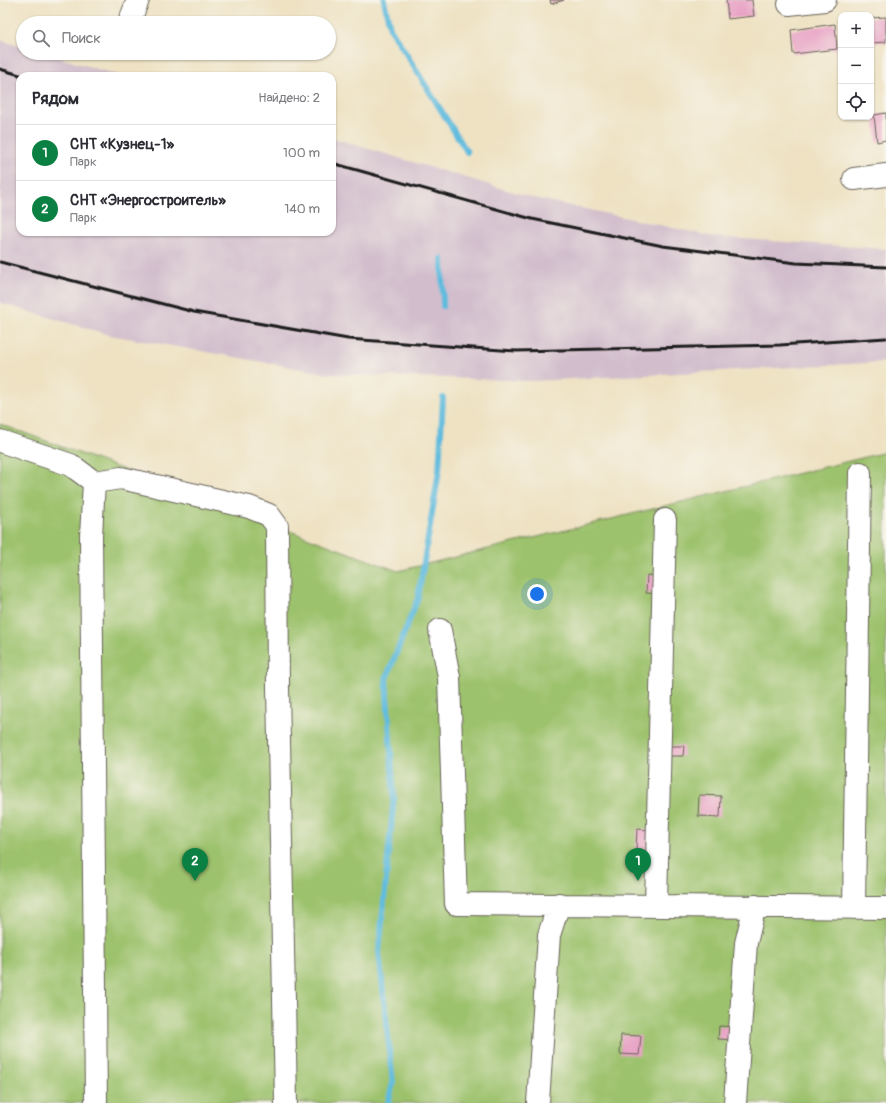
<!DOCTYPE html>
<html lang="ru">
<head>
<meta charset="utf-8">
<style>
  :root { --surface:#fff; --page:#f2f2f3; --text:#2b2b33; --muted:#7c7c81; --line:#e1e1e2; --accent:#0b8043 }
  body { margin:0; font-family:Pangolin,sans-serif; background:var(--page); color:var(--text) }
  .controls { position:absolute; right:12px; top:12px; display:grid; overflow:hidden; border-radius:8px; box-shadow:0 1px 3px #0004 }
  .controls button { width:36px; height:36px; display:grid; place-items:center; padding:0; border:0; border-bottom:1px solid var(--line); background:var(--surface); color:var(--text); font:20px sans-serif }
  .you { position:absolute; left:537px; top:594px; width:14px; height:14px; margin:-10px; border:3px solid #fff; border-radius:50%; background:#1a73e8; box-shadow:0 0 0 6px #1a73e833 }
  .badge { display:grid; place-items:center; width:26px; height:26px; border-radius:50%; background:var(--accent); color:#fff; font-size:13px; font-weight:700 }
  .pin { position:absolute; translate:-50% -33px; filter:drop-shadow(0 1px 2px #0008) }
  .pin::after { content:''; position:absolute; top:21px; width:14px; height:12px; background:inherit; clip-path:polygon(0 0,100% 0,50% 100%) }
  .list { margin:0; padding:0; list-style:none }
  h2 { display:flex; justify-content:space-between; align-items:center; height:52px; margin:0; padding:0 16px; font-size:17px }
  h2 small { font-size:13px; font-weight:400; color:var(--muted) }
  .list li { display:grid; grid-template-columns:26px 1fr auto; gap:12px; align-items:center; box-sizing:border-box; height:56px; padding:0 16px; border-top:1px solid var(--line) }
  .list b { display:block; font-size:15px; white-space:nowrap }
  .list p { margin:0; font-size:13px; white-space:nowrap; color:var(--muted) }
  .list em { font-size:13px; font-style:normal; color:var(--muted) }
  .icon { flex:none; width:22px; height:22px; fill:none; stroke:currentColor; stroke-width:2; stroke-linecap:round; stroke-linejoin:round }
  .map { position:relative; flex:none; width:886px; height:1103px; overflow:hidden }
  .search { position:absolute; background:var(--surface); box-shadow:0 1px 3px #0004; left:16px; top:16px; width:320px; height:44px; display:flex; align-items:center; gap:10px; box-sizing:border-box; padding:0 14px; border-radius:22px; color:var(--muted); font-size:15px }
  .panel { position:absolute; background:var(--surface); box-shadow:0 1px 3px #0004; left:16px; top:72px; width:320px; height:164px; border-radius:12px }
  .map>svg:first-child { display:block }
</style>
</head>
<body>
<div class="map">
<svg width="886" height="1103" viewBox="0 0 886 1103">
  <rect width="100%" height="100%" fill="#f7f3e8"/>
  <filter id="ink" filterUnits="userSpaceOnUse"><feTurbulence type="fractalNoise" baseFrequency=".025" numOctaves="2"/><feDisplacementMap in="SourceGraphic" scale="8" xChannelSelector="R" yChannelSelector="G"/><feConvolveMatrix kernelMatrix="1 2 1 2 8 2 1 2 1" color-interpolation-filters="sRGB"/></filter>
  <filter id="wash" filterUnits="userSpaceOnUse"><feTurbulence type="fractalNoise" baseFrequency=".012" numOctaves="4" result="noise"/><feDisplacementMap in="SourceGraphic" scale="16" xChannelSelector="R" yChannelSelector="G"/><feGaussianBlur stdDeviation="0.9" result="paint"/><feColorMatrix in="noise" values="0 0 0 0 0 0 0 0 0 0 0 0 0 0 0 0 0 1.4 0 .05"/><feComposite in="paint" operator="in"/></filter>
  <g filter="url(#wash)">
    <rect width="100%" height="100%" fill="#eee2c3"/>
    <path fill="#d1bdcc" d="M0 40 23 47V53H43L121 76H20V232H332V138L534 198 715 237 886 249V362L534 381 330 374 110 335 0 303Z"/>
    <path fill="#9dc26d" stroke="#5c6f44" d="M0 424 398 571 886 452V1103H0Z"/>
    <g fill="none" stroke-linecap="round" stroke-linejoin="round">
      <path stroke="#60bcde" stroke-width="6" d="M384 0 390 28 467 152
        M442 259 443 306
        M388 1103 393 1083 379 952 394 797 386 679 418 598 439 471 443 398"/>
    </g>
    <g id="blocks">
      <path fill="#e8a1c5" d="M550 0H564L551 4Z
        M726 0H752L754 16 728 19Z
        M886 17V42L871 43V18Z
        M835 24 837 49 793 54 791 30Z
        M886 113V140L877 142 874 115Z
        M647 575 658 576V594L646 593Z
        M669 746H684L683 756H669Z
        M699 795 721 796 720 817 698 816Z
        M637 829 649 830 648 851 636 850Z
        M719 1026 738 1027 737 1040 718 1039Z
        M621 1035 641 1036 639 1055 620 1054Z"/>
    </g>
  </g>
  <g filter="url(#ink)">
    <use href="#blocks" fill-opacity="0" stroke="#666156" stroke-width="1"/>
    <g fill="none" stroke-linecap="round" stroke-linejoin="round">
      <defs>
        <path id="minor" d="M789 4 825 0
          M129 23 138 0
          M854 179 886 175
          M0 441 71 465 94 482 91 536 96 1103
          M94 482 121 478 249 507 269 515 277 526 278 688 286 1103
          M440 630 449 677 456 904 886 908
          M656 905 665 520
          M854 908 860 473
          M538 1103 549 935 559 904
          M735 1103 746 943 755 906"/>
      </defs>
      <use href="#minor" stroke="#666156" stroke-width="24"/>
      <use href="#minor" stroke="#fff" stroke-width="22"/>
      <path stroke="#1c1c1c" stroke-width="3" d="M0 69 23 76
        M332 163 532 219 663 246 796 263 886 267
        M0 262 194 312 348 339 516 351 780 345 886 338"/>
    </g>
  </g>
</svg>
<div class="controls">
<button>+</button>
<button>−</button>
<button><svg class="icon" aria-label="locate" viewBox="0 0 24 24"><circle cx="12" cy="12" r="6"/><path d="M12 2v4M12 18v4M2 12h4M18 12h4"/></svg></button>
</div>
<div class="you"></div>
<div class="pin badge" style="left:638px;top:881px">1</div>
<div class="pin badge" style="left:195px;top:881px">2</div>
<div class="search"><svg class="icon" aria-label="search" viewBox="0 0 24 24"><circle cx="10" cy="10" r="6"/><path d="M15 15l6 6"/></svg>Поиск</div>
<section class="panel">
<h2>Рядом<small>Найдено: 2</small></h2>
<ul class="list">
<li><span class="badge">1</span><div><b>СНТ «Кузнец-1»</b><p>Парк</p></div><em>100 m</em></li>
<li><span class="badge">2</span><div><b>СНТ «Энергостроитель»</b><p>Парк</p></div><em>140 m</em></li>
</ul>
</section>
</div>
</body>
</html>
